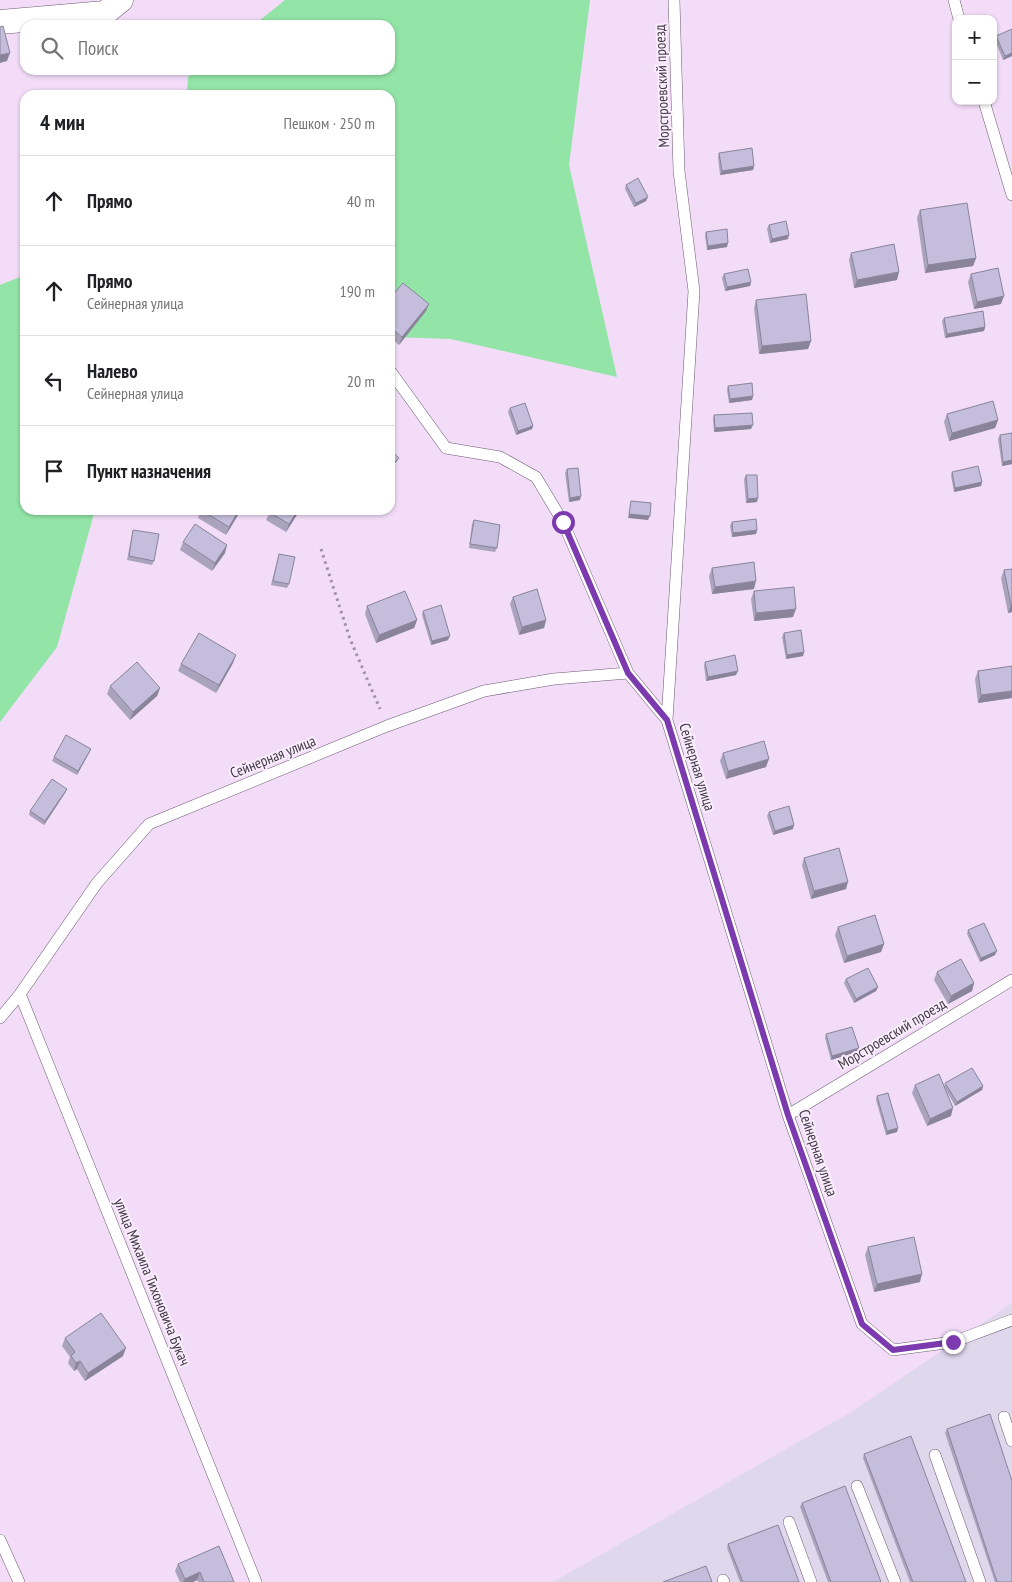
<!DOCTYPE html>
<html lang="ru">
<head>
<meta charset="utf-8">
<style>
  :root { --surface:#fff; --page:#f2f2f2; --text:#202124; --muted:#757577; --line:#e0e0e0 }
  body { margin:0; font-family:"PT Sans Narrow",sans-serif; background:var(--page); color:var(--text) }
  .controls { position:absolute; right:15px; top:15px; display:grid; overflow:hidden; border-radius:10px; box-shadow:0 1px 4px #0004 }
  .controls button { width:45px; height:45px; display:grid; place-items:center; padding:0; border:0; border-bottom:1px solid var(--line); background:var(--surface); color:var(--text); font:25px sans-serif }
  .stop { position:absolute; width:15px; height:15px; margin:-11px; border:4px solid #7c3aaf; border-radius:50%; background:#fff }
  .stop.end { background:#7c3aaf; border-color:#fff; box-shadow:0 1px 5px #0008 }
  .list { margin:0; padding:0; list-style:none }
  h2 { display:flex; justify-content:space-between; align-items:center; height:65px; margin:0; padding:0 20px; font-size:21px }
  h2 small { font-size:16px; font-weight:400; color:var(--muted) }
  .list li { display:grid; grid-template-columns:32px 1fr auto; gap:15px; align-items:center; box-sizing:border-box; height:90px; padding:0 20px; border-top:1px solid var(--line) }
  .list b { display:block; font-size:19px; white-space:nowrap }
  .list p { margin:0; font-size:16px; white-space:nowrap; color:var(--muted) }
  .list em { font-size:16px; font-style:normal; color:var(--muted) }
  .icon { flex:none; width:28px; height:28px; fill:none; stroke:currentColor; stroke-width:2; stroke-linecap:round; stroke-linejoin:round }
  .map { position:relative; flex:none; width:1012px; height:1582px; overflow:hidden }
  .search { position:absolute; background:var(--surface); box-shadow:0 1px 4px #0004; left:20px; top:20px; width:375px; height:55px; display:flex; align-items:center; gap:12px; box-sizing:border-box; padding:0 18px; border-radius:15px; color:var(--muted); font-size:19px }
  .panel { position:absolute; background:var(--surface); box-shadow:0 1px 4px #0004; left:20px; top:90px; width:375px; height:425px; border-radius:15px }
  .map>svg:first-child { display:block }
</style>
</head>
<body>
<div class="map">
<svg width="1012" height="1582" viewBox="0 0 1012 1582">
  <rect width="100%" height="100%" fill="#f2dcf8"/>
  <path fill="#dfd7ec" d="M1012 1303V1582H553L853 1411Z"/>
  <path fill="#93e4a7" d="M285 0H590L569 165 617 377 451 339 390 337V95H187L188 77 197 70H390V25H254Z
    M25 275V510H95L57 647 0 722V285Z"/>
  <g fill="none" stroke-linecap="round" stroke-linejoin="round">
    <defs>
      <path id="service" d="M954 0 959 19
        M984 101 1012 195
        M391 372 446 448 500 457 536 477 563 522 628 673
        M667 720 694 291 679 171 674 0
        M20 994 256 1582
        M0 1018 20 994 97 883 149 824 387 726 484 691 554 679 628 673 667 720 788 1115 862 1324 893 1350 953 1342 1012 1320
        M788 1115 1012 980
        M1004 1417 1012 1441
        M935 1455 980 1582
        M857 1486 895 1582
        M789 1522 811 1582
        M0 1540 19 1582
        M723 1580 724 1582"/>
      <path id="minor" d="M0 22 105 13 121 0"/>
    </defs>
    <use href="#service" stroke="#6d5a72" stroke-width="12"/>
    <use href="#minor" stroke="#6d5a72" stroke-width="25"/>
    <path stroke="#9f90a4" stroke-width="3" stroke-dasharray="2.5 4" stroke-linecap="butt" d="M321 549 350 639 380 709"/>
    <use href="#service" stroke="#fff" stroke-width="11"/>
    <use href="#minor" stroke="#fff" stroke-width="24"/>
  </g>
  <path fill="#a9a3bd" d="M996 36 1012 56 1003 60 995 40Z
    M719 153 754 166 753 170 720 175 718 157Z
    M626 185 646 201 634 207 625 189Z
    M920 210 976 258 973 266 925 273 917 218Z
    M769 225 788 239 770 243 767 229Z
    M706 232 727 247 707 250 705 236Z
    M851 253 897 280 854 288 849 260Z
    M724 274 751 282 750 286 725 291 722 278Z
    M971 274 1001 304 974 309 968 282Z
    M390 298 426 311 399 345 390 337Z
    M756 300 811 341 808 349 759 354 754 308Z
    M944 318 985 327 984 331 945 338 942 321Z
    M728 386 753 396 752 400 729 403 727 390Z
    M510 408 533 426 532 429 516 435 508 412Z
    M947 414 998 420 995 428 949 441 944 422Z
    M714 415 751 429 714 432 713 419Z
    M1000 435 1012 464 1002 466 998 439Z
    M567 469 580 500 569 502 565 473Z
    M952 472 982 482 981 486 954 492 951 476Z
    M746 475 757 502 746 503 744 479Z
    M201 510H241L226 535 198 518Z
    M271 510H300L286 532 266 520Z
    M474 520 497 548 495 552 469 548 472 524Z
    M732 522 757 530 756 534 732 537 730 526Z
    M133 530 154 561 152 565 127 560 132 534Z
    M183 542 225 553 212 571 180 550Z
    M279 554 289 584 287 588 271 585Z
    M712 568 754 589 712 594 709 576Z
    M1012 569V612L1008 613 1001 578 1004 570Z
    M754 591 793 617 754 621 751 599Z
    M513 597 546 620 544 628 519 635 510 604Z
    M367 606 417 620 414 628 376 643 365 614Z
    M423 611 448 640 431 645 422 615Z
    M784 633 804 652 803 656 786 659 782 637Z
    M705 662 736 675 706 681 704 666Z
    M233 663 216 693 178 671 181 664Z
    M1012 666V698L978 703 975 679 978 671Z
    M110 686 160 688 157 696 130 720 107 694Z
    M91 749 77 775 52 761 54 757Z
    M723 753 766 767 726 779 720 761Z
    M67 789 65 793 44 825 29 815 30 811Z
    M769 812 793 829 773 835 767 816Z
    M804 858 846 889 811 899 802 865Z
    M838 927 884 944 881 952 844 963 835 935Z
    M968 930 995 955 980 962 967 934Z
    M937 972 974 983 972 991 948 1004 934 980Z
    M846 979 878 987 876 991 854 1003 844 983Z
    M826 1034 859 1048 857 1052 831 1060 825 1038Z
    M945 1083 983 1086 982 1090 955 1106 946 1090 951 1116 927 1126 912 1093 915 1085 944 1087Z
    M877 1096 898 1128 897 1132 886 1135 876 1100Z
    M868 1247 920 1282 874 1292 865 1255Z
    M65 1338 123 1356 85 1381 77 1369 74 1371 68 1363 70 1357 62 1346Z
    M947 1429 1012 1582H995L945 1433Z
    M864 1454 966 1582H910L863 1458Z
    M802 1503 881 1582H828L800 1507Z
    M728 1544 799 1582H740L727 1548Z
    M178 1564 234 1582H198L197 1580 193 1582H180L175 1571Z"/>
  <path fill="#89849a" d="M10 53 7 61 0 63V55Z
    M1012 53V56L1003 60 1005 56Z
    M754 166 753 170 720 175 722 171Z
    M648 197 646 201 634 207 636 203Z
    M789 235 788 239 770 243 772 239Z
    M728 243 727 247 707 250 708 246Z
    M976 258 973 266 925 273 928 265Z
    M899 272 897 280 854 288 857 280Z
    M751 282 750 286 725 291 727 287Z
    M1004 296 1001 304 974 309 977 302Z
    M429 304 426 311 399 345 402 337Z
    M985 327 984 331 945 338 947 334Z
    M811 341 808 349 759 354 762 346Z
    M753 396 752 400 729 403 730 399Z
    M998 420 995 428 949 441 952 433Z
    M753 425 751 429 714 432 715 428Z
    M533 426 532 429 516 435 518 431Z
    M399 458 397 461 390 469V467Z
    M1012 460V464L1002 466 1003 462Z
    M982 482 981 486 954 492 955 488Z
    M581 496 580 500 569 502 570 498Z
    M758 498 757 502 746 503 748 499Z
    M239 510H241L226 535 229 527Z
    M298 510H300L286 532 289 524Z
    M629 514 650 516 648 520 628 518Z
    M757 530 756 534 732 537 733 533Z
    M227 545 225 553 212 571 215 563Z
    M756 581 754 589 712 594 715 587Z
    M1011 605H1012V612L1008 613Z
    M796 609 793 617 754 621 756 613Z
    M417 620 414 628 376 643 379 635Z
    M546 620 544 628 519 635 522 627Z
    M450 636 448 640 431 645 432 641Z
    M804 652 803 656 786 659 787 655Z
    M236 655 233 663 216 693 219 685Z
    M738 671 736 675 706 681 708 677Z
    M160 688 157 696 130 720 133 712Z
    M1012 691V698L978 703 981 695Z
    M91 749 89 753 77 775 78 771Z
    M769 759 766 767 726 779 728 771Z
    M67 789 65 793 44 825 45 821Z
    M794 825 793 829 773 835 775 831Z
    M848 882 846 889 811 899 814 891Z
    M884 944 881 952 844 963 847 956Z
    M997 951 995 955 980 962 981 958Z
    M974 983 972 991 948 1004 951 996Z
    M878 987 876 991 854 1003 856 999Z
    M859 1048 857 1052 831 1060 832 1056Z
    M983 1086 982 1090 955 1106 957 1102Z
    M953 1108 951 1116 927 1126 930 1119Z
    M898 1128 897 1132 886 1135 887 1131Z
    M922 1274 920 1282 874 1292 877 1284Z
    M126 1348 123 1356 85 1381 88 1373Z
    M80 1361 77 1369 74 1371 76 1363Z
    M200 1572 197 1580 193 1582H183L185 1579Z"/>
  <path fill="#c4bddc" stroke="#89849a" d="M3 26 10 53 0 55V27Z
    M1012 29V53L1005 56 996 36Z
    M752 148 754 166 722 171 719 153Z
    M638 178 648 197 636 203 626 185Z
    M967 203 976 258 928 265 920 210Z
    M786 221 789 235 772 239 769 225Z
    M727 229 728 243 708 246 706 232Z
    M894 244 899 272 857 280 851 253Z
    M998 268 1004 296 977 302 971 274Z
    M748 269 751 282 727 287 724 274Z
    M403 283 429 304 402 337 390 327V298Z
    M806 294 811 341 762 346 756 300Z
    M983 311 985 327 947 334 944 318Z
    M752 383 753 396 730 399 728 386Z
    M993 401 998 420 952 433 947 414Z
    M525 403 533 426 518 431 510 408Z
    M752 413 753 425 715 428 714 415Z
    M1012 433V460L1003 462 1000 435Z
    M390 450 399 458 390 467Z
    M978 466 982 482 955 488 952 472Z
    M578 468 581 496 570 498 567 469Z
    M746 475H757L758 498 748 499Z
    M631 501 651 503 650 516 629 514Z
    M201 510H239L229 527Z
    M271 510H298L289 524 269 512Z
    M756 519 757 530 733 533 732 522Z
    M474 520 500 525 497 548 470 544Z
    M195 524 227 545 215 563 183 542Z
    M133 530 159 534 154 561 129 556Z
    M279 554 295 557 289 584 273 581Z
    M754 562 756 581 715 587 712 568Z
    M1012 569V605H1011L1004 570Z
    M794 587 796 609 756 613 754 591Z
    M537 589 546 620 522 627 513 597Z
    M405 591 417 620 379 635 367 606Z
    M441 605 450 636 432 641 423 611Z
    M801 630 804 652 787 655 784 633Z
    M199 633 236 655 219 685 181 664Z
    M735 655 738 671 708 677 705 662Z
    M137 662 160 688 133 712 110 686Z
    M1012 666V691L981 695 978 671Z
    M66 735 91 749 78 771 54 757Z
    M764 741 769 759 728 771 723 753Z
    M52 779 67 789 45 821 30 811Z
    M789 806 794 825 775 831 769 812Z
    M839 848 848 882 814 891 804 858Z
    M875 915 884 944 847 956 838 927Z
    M984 923 997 951 981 958 968 930Z
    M961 959 974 983 951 996 937 972Z
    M868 968 878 987 856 999 846 979Z
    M852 1027 859 1048 832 1056 826 1034Z
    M972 1068 983 1086 957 1102 945 1083Z
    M939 1074 953 1108 930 1119 915 1085Z
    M888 1093 898 1128 887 1131 877 1096Z
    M914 1237 922 1274 877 1284 868 1247Z
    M101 1313 126 1348 88 1373 80 1361 76 1363 71 1356 75 1352 65 1338Z
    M990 1414 1012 1481V1582H997L947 1429Z
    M911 1436 966 1582H913L864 1454Z
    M845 1486 881 1582H831L802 1503Z
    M778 1525 799 1582H743L728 1544Z
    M219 1546 234 1582H204L200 1572 185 1579 178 1564Z
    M706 1566 712 1582H663Z"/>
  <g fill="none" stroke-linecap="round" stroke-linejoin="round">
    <path stroke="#7c3aaf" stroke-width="6" d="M563 522 628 673 667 720 788 1115 862 1324 893 1350 953 1342"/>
  </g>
  <g text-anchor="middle" stroke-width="4" stroke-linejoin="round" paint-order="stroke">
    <g font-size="15" fill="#423944" stroke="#faedfe">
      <text transform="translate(662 86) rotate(-92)" y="5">Морстроевский проезд</text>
      <text transform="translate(273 757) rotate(-22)" y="5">Сейнерная улица</text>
      <text transform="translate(697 767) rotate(73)" y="5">Сейнерная улица</text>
      <text transform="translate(892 1034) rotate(-31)" y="5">Морстроевский проезд</text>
      <text transform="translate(818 1153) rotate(71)" y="5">Сейнерная улица</text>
      <text transform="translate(152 1282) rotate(68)" y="5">улица Михаила Тихоновича Букач</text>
    </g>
  </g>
</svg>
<div class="controls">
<button>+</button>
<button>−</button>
</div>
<div class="stop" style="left:563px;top:522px"></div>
<div class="stop end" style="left:953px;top:1342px"></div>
<div class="search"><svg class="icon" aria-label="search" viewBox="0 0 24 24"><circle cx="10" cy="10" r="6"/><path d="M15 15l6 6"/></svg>Поиск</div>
<section class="panel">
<h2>4 мин<small>Пешком · 250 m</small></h2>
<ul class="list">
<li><svg class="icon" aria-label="ahead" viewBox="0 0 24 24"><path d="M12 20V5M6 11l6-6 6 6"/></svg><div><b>Прямо</b></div><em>40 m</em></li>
<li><svg class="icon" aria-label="ahead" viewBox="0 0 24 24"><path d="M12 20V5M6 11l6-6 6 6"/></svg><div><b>Прямо</b><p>Сейнерная улица</p></div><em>190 m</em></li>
<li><svg class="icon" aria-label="left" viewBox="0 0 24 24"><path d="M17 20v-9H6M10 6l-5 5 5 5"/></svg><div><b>Налево</b><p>Сейнерная улица</p></div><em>20 m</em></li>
<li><svg class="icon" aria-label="arrive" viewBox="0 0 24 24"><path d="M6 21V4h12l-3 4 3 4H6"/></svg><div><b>Пункт назначения</b></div></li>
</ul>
</section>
</div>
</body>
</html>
